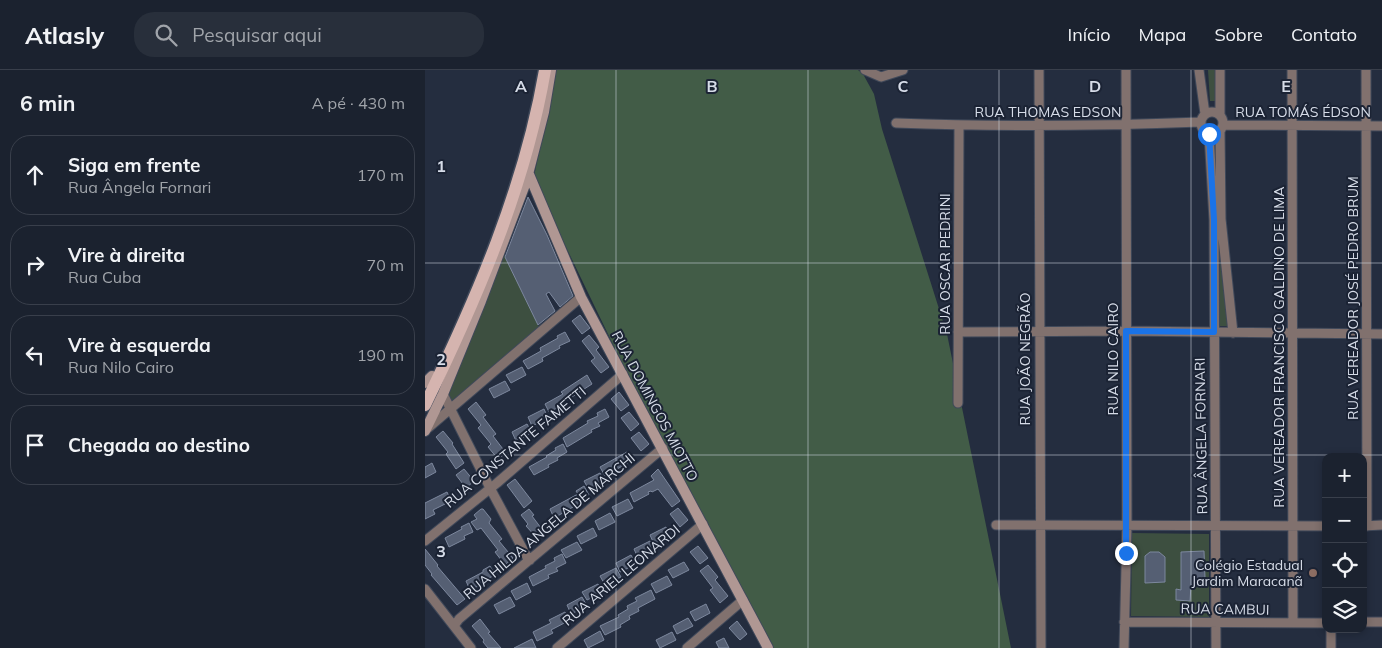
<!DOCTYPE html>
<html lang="pt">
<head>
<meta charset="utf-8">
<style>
  :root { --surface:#1b222f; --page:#282f3b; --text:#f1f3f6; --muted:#a0a4aa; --line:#393f4b }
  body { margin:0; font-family:Mulish,sans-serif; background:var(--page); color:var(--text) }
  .controls { position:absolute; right:15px; bottom:15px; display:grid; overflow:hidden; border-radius:10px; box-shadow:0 2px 8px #0003 }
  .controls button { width:45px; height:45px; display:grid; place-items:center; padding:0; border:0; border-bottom:1px solid var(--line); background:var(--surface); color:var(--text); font:25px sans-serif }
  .stop { position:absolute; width:15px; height:15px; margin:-11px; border:4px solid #1a73e8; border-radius:50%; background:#fff }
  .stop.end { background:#1a73e8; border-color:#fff; box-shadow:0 1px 5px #0008 }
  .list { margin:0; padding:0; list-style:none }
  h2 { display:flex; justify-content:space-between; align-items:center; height:65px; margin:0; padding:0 20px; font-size:21px }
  h2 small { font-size:16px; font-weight:400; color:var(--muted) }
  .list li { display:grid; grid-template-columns:32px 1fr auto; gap:15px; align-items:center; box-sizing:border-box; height:80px; margin:0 10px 10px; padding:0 10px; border:1px solid var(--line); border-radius:20px }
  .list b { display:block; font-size:19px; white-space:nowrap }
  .list p { margin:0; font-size:16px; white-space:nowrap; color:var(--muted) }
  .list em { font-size:16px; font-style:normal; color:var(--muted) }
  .icon { flex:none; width:28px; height:28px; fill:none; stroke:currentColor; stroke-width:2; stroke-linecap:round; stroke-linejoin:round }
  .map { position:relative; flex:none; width:957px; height:578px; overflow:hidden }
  header { display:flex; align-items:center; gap:30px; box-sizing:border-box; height:70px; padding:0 25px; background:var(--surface); border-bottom:1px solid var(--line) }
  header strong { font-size:24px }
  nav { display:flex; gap:28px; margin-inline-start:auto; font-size:18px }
  .search { width:350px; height:45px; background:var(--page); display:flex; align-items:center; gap:12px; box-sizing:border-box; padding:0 18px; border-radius:20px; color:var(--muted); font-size:19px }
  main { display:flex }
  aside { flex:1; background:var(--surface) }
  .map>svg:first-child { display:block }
</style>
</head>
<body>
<header>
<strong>Atlasly</strong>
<div class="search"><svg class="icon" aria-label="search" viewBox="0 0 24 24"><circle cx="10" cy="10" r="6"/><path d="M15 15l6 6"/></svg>Pesquisar aqui</div>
<nav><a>Início</a><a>Mapa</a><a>Sobre</a><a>Contato</a></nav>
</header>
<main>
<aside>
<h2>6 min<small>A pé · 430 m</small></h2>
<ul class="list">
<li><svg class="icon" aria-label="ahead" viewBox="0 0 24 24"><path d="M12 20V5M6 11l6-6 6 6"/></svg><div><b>Siga em frente</b><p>Rua Ângela Fornari</p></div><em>170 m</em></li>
<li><svg class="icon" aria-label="right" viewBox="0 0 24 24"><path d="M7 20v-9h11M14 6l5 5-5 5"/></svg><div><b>Vire à direita</b><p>Rua Cuba</p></div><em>70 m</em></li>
<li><svg class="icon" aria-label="left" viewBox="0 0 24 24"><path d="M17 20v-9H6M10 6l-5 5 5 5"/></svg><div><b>Vire à esquerda</b><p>Rua Nilo Cairo</p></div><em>190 m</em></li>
<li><svg class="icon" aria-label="arrive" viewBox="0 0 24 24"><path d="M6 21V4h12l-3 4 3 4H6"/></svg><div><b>Chegada ao destino</b></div></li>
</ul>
</aside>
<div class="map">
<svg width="957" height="578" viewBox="0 0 957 578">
  <rect width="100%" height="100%" fill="#242d3f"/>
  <path fill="#3d4f40" d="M783 0H793L794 31H785Z
    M77 180 114 257 27 331 21 322Z
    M795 183 805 256H794Z
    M707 463 784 464V547L706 546Z"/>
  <path fill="#425c47" d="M130 0H433L438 4 449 24 457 59 522 264 586 578H344L238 378 112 117 109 106 127 21Z"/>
  <path fill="#555f73" stroke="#7d889e" d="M103 127 122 165 148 226 135 237 124 222 121 224 130 241 113 255 80 187Z
    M155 245 165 258 157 264 147 251Z
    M140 262 145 271 134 276 135 278 117 288 118 291 103 299 98 291 116 281 115 278 133 268 132 266Z
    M164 265 174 277 171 280 184 297 176 303 166 291 170 288 157 271Z
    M97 297 101 305 86 313 81 305Z
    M162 305 167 314 139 332 140 334 124 342 120 334 138 324 136 322Z
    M80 311 85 320 69 328 64 319Z
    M194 322 204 335 196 341 186 329Z
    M51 332 61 345 58 347 71 364 68 366 81 383 73 389 63 377 66 374 53 358 56 355 43 339Z
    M119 339 123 348 107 356 103 347Z
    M180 339 184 347 173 353 175 356 166 360 167 362 142 377 138 368 163 353 162 351 173 346 172 343Z
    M204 342 214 354 206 361 196 348Z
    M102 354 107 363 91 371 87 362Z
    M18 361 28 373 27 374 39 393 31 399 21 384 23 382 11 367Z
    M214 362 224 374 216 381 206 368Z
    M138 374 142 382 132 388 133 390 123 395 124 397 109 405 104 397 122 387 121 386 131 380 130 378Z
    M202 382 206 391 180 406 175 397Z
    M7 393 11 402 0 408V397Z
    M39 399 49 411 41 418 31 405Z
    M233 399 255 431 247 437 233 419 227 422 226 421 223 422 224 424 209 432 205 423 229 410 226 406Z
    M175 403 179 412 164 420 159 411Z
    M90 409 107 431 99 438 82 415Z
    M159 416 164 425 154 430 155 433 129 448 125 439 153 424 151 421Z
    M22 422 26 431 8 440 10 444 0 449V433Z
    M203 429 208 438 192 446 187 437Z
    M253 438 263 450 255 457 245 444Z
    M56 439H58L66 449 64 453 77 469 74 471 88 488 80 495 70 482 73 480 56 458 52 460 46 452 52 449 49 445Z
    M104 439 109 445 107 446 119 462 112 468 101 456 103 454 96 445Z
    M185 443 190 452 174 460 170 451Z
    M44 453 48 462 39 466 40 469 24 477 20 468 37 459 36 457Z
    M241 457 245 466 229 474 225 465Z
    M168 458 172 466 156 474 152 466Z
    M225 471 229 480 213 488 209 479Z
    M152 472 157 480 141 488 136 480Z
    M273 476 283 488 275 494 265 482Z
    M0 479 13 495 12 496 40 529 32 535 6 505 7 504 0 495Z
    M779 481 780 508 776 509V516L766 515 765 531 751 530V519L756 520V482Z
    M725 482H734L740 487V512L720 513V486Z
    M137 484 141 493 131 498 133 501 123 505 124 508 108 516 104 507 121 498 120 496 130 491 129 488Z
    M206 485 211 494 195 502 191 493Z
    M259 492 264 500 248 508 243 500Z
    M283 495 293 507 290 510 303 526 295 533 285 520 288 518 275 501Z
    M65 496 70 505 60 510 61 512 45 520 41 511 58 502V500Z
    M191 498 196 507 180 515 175 506Z
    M242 506 247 515 231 523 226 514Z
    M102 513 106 522 91 530 86 521Z
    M173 514 178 522 162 530 157 522Z
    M226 520 230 529 213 538 214 541 204 546 205 549 195 555 196 557 180 565 175 556 194 547 193 545 203 539 202 536 212 531 210 528Z
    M85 527 90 536 74 544 69 535Z
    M157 527 162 536 146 544 142 535Z
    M281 534 285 543 270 551 265 542Z
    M140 542 145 550 126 560 128 563 112 571 108 562 126 553 124 550Z
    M263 548 268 556 252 564 248 556Z
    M55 549 65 562 63 563 76 578H63L58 572 59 570 47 556Z
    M312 551 322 564 315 570 304 558Z
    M175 561 179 570 163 578 159 570Z
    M247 562 251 570 235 578 231 570Z
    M299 568 304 578H294L291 572Z
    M107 569 111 578H89Z"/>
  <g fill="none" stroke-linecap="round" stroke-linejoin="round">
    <defs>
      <path id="street" d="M440 0 456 7 478 0
        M614 0 616 578
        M774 0 780 44
        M795 0V45
        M867 0 868 553
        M941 0 942 456
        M776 53a11 11 0 1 1 22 0a11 11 0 1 1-22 0Z
        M471 53C572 57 674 56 776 52
        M798 55 957 56
        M795 61 796 149 808 263
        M784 64 789 150 791 578
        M533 262 701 261 957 264
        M18 324 65 418 102 487 105 490
        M533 333 534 55
        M3 358 156 227
        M571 455 901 456
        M938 456 957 455
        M0 471 72 413 198 304
        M0 519 46 578
        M699 552 901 553
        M938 552H957
        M29 556 34 549 238 378
        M906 559V578
        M132 578 278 454
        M262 578 318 530
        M699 578 702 456 701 0"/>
      <path id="secondary" d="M103 102 156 227 343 578
        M0 313 7 306
        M0 361 18 324 56 231 101 112 119 42 126 0"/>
      <path id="primary" d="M0 335C52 228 100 117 120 0"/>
    </defs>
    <use href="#street" stroke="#40495a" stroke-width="11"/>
    <use href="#secondary" stroke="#40495a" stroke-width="12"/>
    <use href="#primary" stroke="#40495a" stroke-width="15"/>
    <use href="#street" stroke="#81716e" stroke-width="9"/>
    <use href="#secondary" stroke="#b09793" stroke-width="10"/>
    <use href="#primary" stroke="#d5b4af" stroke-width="12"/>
  </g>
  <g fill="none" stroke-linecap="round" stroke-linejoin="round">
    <path stroke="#1a73e8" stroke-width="6" d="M701 483V261L789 262V150L784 64"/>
  </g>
  <path fill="none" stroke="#d6dce8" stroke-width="1" stroke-opacity="0.55" d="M191 0V578M383 0V578M574 0V578M766 0V578M0 193H957M0 385H957"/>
  <circle fill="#8d6e63" stroke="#1b2334" stroke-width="2" cx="888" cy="503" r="5"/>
  <g text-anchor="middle" stroke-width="4" stroke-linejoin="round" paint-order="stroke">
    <g font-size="14" fill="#d6dce8" stroke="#1b2334">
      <text x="623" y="47">RUA THOMAS EDSON</text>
      <text x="878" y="47">RUA TOMÁS ÉDSON</text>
      <text transform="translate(520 194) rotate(-90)" y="5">RUA OSCAR PEDRINI</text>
      <text transform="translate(928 228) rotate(-90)" y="5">RUA VEREADOR JOSÉ PEDRO BRUM</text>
      <text transform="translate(854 277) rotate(-90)" y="5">RUA VEREADOR FRANCISCO GALDINO DE LIMA</text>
      <text transform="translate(600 289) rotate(-90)" y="5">RUA JOÃO NEGRÃO</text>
      <text transform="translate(688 289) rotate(-90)" y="5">RUA NILO CAIRO</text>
      <text transform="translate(230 336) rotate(62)" y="5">RUA DOMINGOS MIOTTO</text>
      <text transform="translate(776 366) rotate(-91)" y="5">RUA ÂNGELA FORNARI</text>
      <text transform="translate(90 377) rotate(-40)" y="5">RUA CONSTANTE FAMETTI</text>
      <text transform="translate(124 456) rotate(-40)" y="5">RUA HILDA ANGELA DE MARCHI</text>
      <text transform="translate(196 505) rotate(-40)" y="5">RUA ARIEL LEONARDI</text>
      <text transform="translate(800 539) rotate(1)" y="5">RUA CAMBUI</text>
    </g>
    <g font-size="14" fill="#d6dce8" stroke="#1b2334" text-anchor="end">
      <text x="878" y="500">Colégio Estadual<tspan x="878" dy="16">Jardim Maracanã</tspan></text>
    </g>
  </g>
  <g font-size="16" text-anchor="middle" font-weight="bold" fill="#d6dce8" stroke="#1b2334" stroke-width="4" stroke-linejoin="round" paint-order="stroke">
    <text x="96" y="22">A</text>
    <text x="287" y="22">B</text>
    <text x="478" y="22">C</text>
    <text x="670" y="22">D</text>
    <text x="861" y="22">E</text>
    <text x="16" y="102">1</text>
    <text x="16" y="295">2</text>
    <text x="16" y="487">3</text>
  </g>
</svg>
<div class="controls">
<button>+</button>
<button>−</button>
<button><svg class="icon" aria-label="locate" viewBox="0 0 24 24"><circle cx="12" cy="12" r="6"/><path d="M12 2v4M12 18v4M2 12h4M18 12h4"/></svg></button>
<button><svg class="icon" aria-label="layers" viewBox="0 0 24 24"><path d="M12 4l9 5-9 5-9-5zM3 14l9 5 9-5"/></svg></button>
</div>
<div class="stop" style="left:784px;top:64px"></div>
<div class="stop end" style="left:701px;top:483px"></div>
</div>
</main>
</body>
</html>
